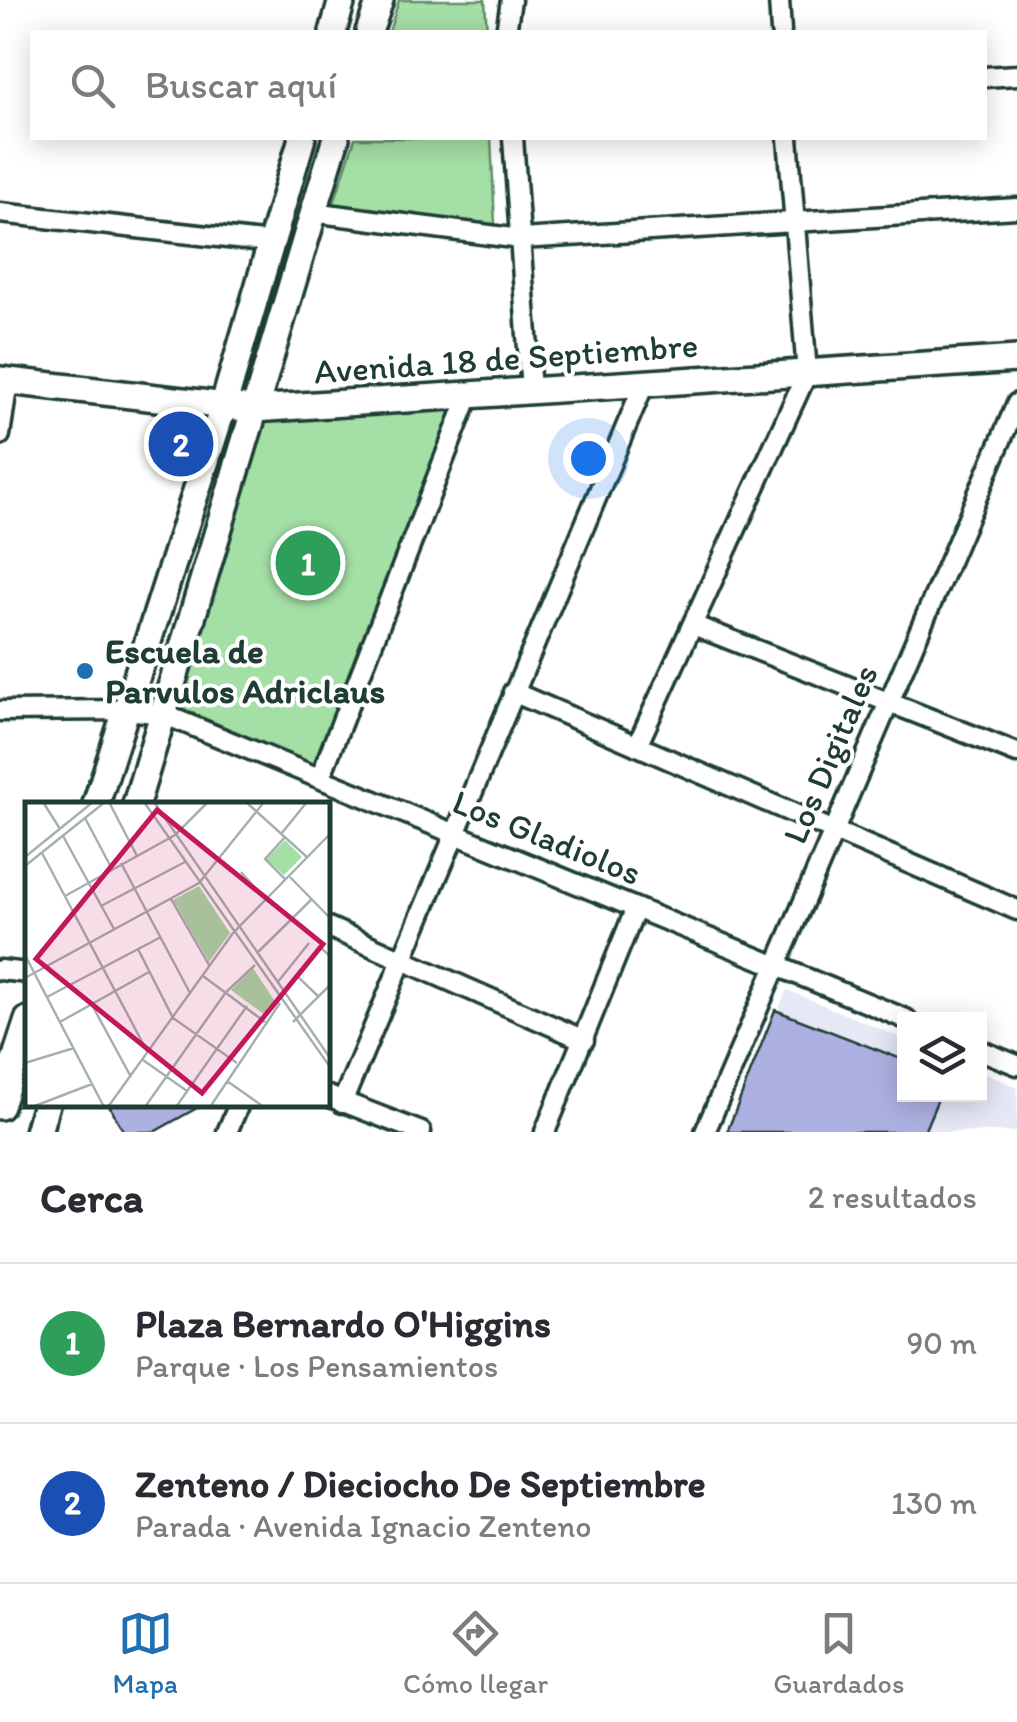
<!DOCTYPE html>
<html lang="es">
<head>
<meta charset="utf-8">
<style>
  :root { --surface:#fff; --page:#f2f2f3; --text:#2b2b33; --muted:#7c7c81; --line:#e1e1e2; --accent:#1f6fb2 }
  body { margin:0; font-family:Itim,sans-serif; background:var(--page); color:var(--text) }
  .controls { position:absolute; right:30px; bottom:30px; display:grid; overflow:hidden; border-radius:0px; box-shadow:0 5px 25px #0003 }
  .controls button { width:90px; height:90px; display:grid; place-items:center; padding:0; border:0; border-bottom:2px solid var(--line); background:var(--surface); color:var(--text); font:50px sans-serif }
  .you { position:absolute; left:588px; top:458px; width:35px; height:35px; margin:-25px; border:8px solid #fff; border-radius:50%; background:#1a73e8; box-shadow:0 0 0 15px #1a73e833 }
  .badge { display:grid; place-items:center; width:65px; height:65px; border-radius:50%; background:var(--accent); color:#fff; font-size:32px; font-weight:700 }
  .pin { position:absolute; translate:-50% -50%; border:5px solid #fff; box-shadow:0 2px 10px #0006 }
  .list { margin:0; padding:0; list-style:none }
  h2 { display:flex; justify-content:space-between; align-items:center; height:130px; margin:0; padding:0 40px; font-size:42px }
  h2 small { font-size:32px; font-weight:400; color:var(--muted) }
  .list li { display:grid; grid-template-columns:65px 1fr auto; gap:30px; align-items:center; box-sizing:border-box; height:160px; padding:0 40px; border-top:2px solid var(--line) }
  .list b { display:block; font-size:38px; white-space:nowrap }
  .list p { margin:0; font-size:32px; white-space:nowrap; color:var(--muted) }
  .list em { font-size:32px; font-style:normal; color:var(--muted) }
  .icon { flex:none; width:55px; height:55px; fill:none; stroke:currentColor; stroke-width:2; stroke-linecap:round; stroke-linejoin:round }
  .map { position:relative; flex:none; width:1017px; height:1132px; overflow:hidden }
  .search { position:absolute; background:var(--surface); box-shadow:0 5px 25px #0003; left:30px; right:30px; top:30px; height:110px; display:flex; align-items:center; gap:25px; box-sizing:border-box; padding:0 35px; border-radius:0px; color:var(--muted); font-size:38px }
  .sheet { height:450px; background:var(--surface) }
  nav { display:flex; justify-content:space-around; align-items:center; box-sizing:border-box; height:140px; border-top:2px solid var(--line); background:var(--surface); font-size:28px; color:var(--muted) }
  nav a { display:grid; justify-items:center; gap:5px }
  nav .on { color:var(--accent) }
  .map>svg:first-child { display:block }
</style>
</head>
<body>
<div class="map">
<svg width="1017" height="1132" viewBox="0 0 1017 1132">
  <rect width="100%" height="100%" fill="#fff"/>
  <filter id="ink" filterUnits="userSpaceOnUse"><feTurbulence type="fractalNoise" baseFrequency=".01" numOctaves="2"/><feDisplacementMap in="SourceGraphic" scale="20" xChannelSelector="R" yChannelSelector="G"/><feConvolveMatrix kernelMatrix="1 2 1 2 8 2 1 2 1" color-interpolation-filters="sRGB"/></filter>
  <g filter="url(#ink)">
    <path fill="#e6e8f6" d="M787 990 904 1039V1094H980V1071L1017 1087V1132H725Z"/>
    <path fill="#a4dfa5" stroke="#628e6c" stroke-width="2.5" d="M399 0H485L487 32H389Z
      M355 138H491L495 224 333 206Z
      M454 408 318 767 176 706 265 418Z"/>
    <path fill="#adb1e2" stroke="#1f3d34" stroke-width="2.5" d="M775 1010 904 1060V1094H940L924 1132H727Z
      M114 1104H204L154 1132H124L110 1107Z"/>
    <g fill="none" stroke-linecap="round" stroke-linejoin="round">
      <defs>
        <path id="street" d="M779 0 781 32
          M506 32 511 0
          M984 77 1017 75
          M513 138 531 391
          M312 212 521 239 1017 208
          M0 213 272 243
          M0 435 8 381
          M693 625 1017 753
          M513 692 1017 910
          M0 711 127 710 163 714 906 1019
          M637 746 807 373 788 138
          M320 778 469 395
          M328 927 584 1040
          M0 970 28 973
          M980 1050 1017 1065
          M328 1096 421 1132
          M342 1103 644 384
          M227 1132 239 1104
          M545 1132 636 908
          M705 1132 1017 403"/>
        <path id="secondary" d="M333 32 342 0
          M369 32 380 0
          M0 380 253 409 1017 359
          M96 804 224 404 302 138
          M136 804 336 138
          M0 1106 28 1020
          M38 1132 46 1104"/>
      </defs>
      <use href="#street" stroke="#1f3d34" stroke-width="25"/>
      <use href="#secondary" stroke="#1f3d34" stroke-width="32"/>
      <use href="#street" stroke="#fff" stroke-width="18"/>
      <use href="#secondary" stroke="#fff" stroke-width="25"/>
    </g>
  </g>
  <circle fill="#1f6fb2" stroke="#fff" stroke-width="4" cx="85" cy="671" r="10"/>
  <g text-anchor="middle" stroke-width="8" stroke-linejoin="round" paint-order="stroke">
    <g font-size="35" fill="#1f3d34" stroke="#fff">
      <text transform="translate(506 358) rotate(-4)" y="12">Avenida 18 de Septiembre</text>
      <text transform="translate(830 754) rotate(-67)" y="12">Los Digitales</text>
      <text transform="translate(547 837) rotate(22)" y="12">Los Gladiolos</text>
    </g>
    <g font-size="35" font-weight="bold" fill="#1f3d34" stroke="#fff" text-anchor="start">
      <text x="105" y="663">Escuela de<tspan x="105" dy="40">Parvulos Adriclaus</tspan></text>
    </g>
  </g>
  <g transform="translate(25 802)">
    <rect width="305" height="305" fill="#fff"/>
    <path d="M260 38 277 55 259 73 241 57ZM174 84 205 131 184 160 148 98ZM228 166 251 201 240 213 206 188Z" fill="#a4dfa5"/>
    <path fill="none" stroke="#a5b1ae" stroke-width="2.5" d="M18 0 35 27M84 0 112 54M119 0 305 265M129 0 305 256M221 0 283 56M60 16 87 67M256 32 282 0M38 34 89 127M260 35 240 57 261 78M17 51 123 251M0 55 68 0M96 61 165 191M0 64 80 0M216 70 241 98M265 75 305 116M40 94 150 33 183 0M146 97 184 163M76 104 160 60M113 147 148 216 212 261M232 151 287 97M0 153 79 305M178 174 240 220M0 176 174 81 239 0M252 181 284 141M22 195 136 135M294 195 273 175 296 146 305 154M67 203 106 275M35 220 124 170M268 220 305 183M118 258 162 289M0 261 49 246M202 279 239 305M7 305 67 282M83 305 208 131 305 32M120 305 201 190 230 163M151 305 222 204M185 305 255 201"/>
    <path fill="#c2185b" fill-opacity="0.15" stroke="#c2185b" stroke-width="5" d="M132 8 298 142 177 291 11 157Z"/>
    <rect width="305" height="305" fill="none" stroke="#1f3d34" stroke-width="5"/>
  </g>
</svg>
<div class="controls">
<button><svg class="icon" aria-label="layers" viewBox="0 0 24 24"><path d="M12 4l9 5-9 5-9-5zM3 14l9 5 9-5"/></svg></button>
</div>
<div class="you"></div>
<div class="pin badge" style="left:308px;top:563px;background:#2e9e5b">1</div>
<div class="pin badge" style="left:181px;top:444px;background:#1a4fb4">2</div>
<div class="search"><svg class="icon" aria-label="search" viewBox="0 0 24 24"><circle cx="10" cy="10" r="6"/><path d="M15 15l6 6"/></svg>Buscar aquí</div>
</div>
<section class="sheet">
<h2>Cerca<small>2 resultados</small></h2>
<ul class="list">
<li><span class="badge" style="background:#2e9e5b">1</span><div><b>Plaza Bernardo O'Higgins</b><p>Parque · Los Pensamientos</p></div><em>90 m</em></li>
<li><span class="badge" style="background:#1a4fb4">2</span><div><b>Zenteno / Dieciocho De Septiembre</b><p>Parada · Avenida Ignacio Zenteno</p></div><em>130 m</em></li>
</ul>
</section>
<nav>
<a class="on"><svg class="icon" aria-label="map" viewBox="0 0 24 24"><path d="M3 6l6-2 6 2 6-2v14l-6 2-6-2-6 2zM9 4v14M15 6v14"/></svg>Mapa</a>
<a><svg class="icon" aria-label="directions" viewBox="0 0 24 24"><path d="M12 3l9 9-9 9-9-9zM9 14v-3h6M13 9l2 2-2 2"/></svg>Cómo llegar</a>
<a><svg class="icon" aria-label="saved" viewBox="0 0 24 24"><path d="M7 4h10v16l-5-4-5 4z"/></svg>Guardados</a>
</nav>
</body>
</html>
